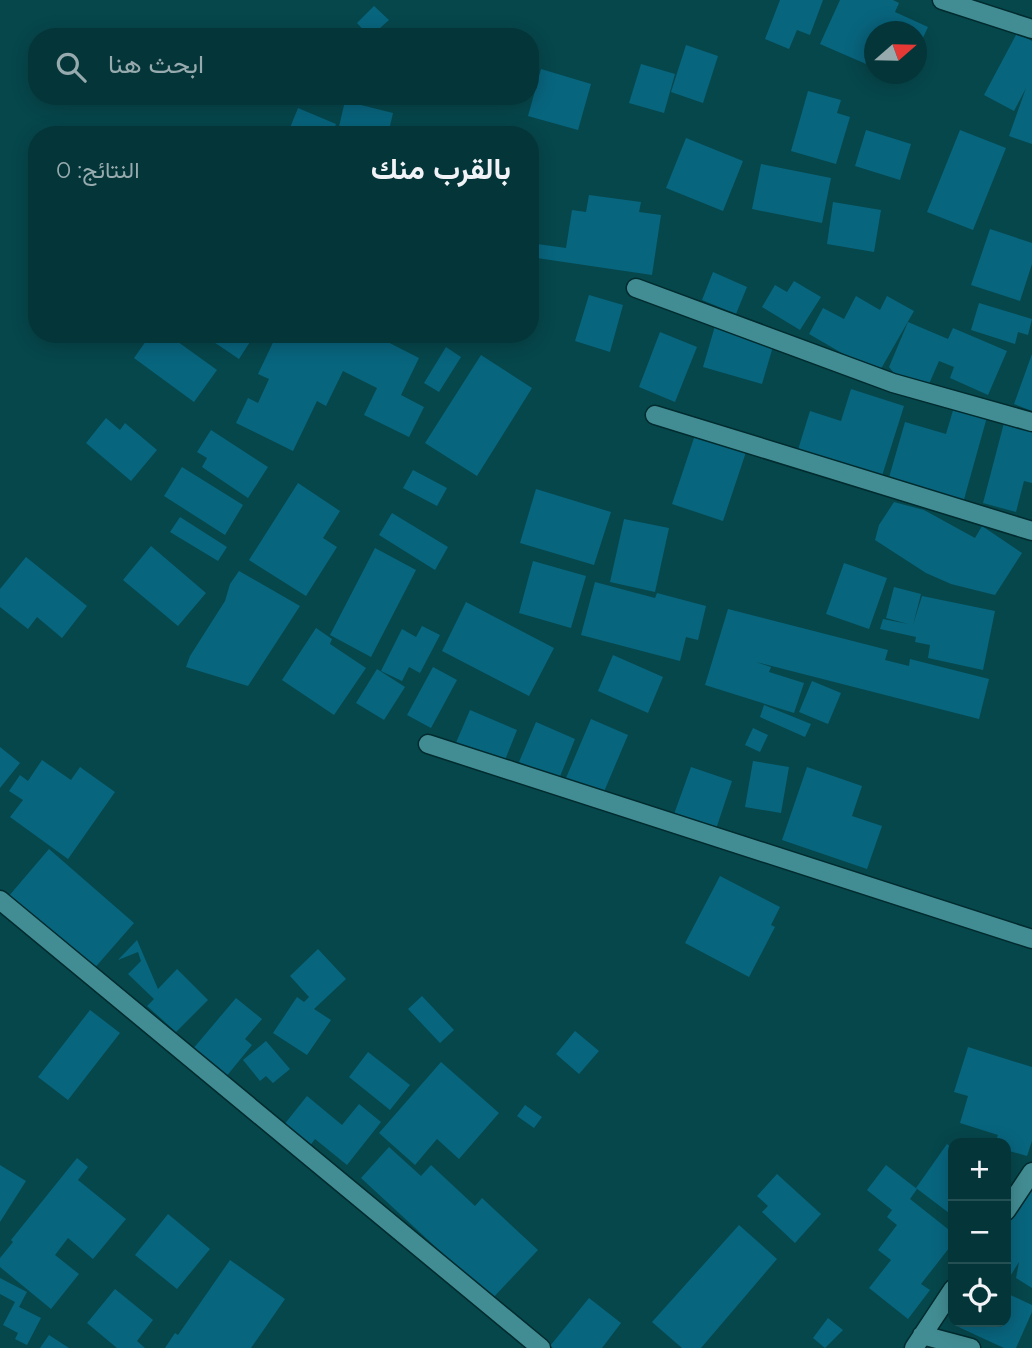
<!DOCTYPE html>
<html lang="ar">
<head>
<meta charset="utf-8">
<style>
  :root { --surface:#043539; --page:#0d3d41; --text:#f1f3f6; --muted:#97abae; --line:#255053 }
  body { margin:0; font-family:Montserrat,Vazirmatn,sans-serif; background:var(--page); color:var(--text); direction:rtl }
  .controls { position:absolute; right:21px; bottom:21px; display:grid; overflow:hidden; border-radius:14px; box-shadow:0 4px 18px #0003 }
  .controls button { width:63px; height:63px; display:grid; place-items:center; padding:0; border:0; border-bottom:2px solid var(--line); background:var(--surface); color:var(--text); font:35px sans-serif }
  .compass { position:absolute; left:864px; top:21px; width:63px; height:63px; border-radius:50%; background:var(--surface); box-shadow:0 4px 18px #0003; rotate:70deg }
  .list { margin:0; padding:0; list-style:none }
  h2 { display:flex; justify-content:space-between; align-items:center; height:91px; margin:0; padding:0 28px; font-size:30px }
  h2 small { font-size:23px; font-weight:400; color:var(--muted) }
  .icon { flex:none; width:38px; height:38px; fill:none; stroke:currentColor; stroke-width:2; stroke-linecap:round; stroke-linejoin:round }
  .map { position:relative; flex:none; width:1032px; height:1348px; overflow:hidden; direction:ltr }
  .search { position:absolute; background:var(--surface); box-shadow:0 4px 18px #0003; left:28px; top:28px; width:511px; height:77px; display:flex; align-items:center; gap:18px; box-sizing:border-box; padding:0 24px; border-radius:28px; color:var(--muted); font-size:26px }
  .panel { position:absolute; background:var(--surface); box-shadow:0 4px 18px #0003; left:28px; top:126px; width:511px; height:217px; border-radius:28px; direction:rtl }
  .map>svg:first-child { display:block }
</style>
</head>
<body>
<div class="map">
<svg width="1032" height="1348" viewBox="0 0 1032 1348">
  <rect width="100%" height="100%" fill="#06474c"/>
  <path fill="#08657e" d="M780 0H823L810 35 797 30 789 49 765 39Z
    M840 0H893L899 3 895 12 928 27 916 53V32H874L873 67 820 44Z
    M374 6 389 20 370 37 357 23Z
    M1017 33 1032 41V144L1009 136 1026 88 1014 111 984 95Z
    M686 45 718 56 703 103 671 92Z
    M641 64 675 74 664 113 629 103Z
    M541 69 591 84 578 130 528 116Z
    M808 91 841 100 837 113 850 117 836 164 791 151Z
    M345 101 393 113 390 126 383 135H337Z
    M298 108 336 124 332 135H287Z
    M866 130 911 144 900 180 855 166Z
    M960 130 1006 148 973 230 927 212Z
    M686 138 743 161 723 211 666 188Z
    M761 164 831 178 822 223 752 209Z
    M589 195 641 202 639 212 661 215 652 275 530 257V243L566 248 572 210 586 212Z
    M833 202 881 210 874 252 827 244Z
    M990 229 1032 243V264L1020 301 971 285Z
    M713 272 747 287 736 314 702 300Z
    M794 281 821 297 800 330 762 307 775 285 787 292Z
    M589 295 623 305 610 352 575 341Z
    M856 296 880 310 887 296 914 311 878 374 809 334 823 308 844 319Z
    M979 303 1032 319 1028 335 1018 332 1015 344 971 330Z
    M908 322 948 339 953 328 1007 351 988 395 950 378 954 367 939 361 929 384 898 378 889 367Z
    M715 326 774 343 762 384 703 367Z
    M660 332 697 347 675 402 639 387Z
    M151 334H167L217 370 194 402 134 358Z
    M202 334H255L239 359Z
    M277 334H372L419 358 401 395 424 407 409 437 364 415 377 388 343 371 326 406 317 401 293 451 236 423 248 398 258 403 269 379 258 374Z
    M446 347 461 357 439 392 424 383Z
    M1032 354V411L1014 404Z
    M481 355 532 388 477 476 425 443Z
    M851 389 904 406 881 479 797 453 810 411 841 421Z
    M954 407 987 417 963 503 888 481 905 422 946 434Z
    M106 418 120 430 125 423 157 450 131 481 86 443Z
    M1005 419 1032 427V483L1024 481 1016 512 983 503Z
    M211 430 268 467 248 498 202 467 207 458 197 452Z
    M696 432 747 449 723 521 672 504Z
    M182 467 243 505 225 535 164 496Z
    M413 470 447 488 437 506 403 488Z
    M298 483 340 511 323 538 337 547 306 596 249 560Z
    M536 489 611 512 594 565 520 543Z
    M894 502 924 510 975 538 982 526 1022 553 995 595 951 584 926 573 875 540 879 525Z
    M392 513 448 547 435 570 379 535Z
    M180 517 227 547 218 561 170 532Z
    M624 519 669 528 655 592 610 582Z
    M151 546 206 593 178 626 123 580Z
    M375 548 416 570 371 657 330 635Z
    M26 557 87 606 62 638 37 617 28 629 0 607V589Z
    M533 561 586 576 571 628 519 613Z
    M844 563 887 578 869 629 826 614Z
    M239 571 300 606 248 686 186 667 190 656 225 601 230 584Z
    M595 582 655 598 657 593 706 606 698 640 686 637 680 661 581 635Z
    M894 587 921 594 913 625 922 596 995 611 983 670 928 658 930 645 915 642 916 637 880 629 883 619 908 624 886 618Z
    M466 602 554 648 529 696 442 651Z
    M728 609 888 650 885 660 909 666 910 659 989 679 979 719 756 662 771 667 769 672 804 683 794 713 705 685Z
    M422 626 440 635 420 673 409 667 402 681 381 671 402 629 416 637Z
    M316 628 332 639 330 644 366 668 334 715 282 680Z
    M613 655 663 677 648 713 598 691Z
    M433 667 457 680 431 728 407 715Z
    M377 669 405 687 384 720 356 703Z
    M812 681 841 693 828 724 799 712Z
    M764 705 811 724 805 737 760 717Z
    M470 710 517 730 503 765 455 745Z
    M591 719 628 735 603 794 566 778Z
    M536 722 575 739 559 779 519 762Z
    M753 728 768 735 760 752 745 745Z
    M0 747 20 763 0 788Z
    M42 760 71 780 80 767 115 792 68 859 10 817 23 800 9 791 20 775 28 781Z
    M753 761 789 767 781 813 745 807Z
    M691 767 732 781 715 832 673 817Z
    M807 767 862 786 852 816 882 826 867 869 782 840Z
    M49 849 134 923 92 971 8 897Z
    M720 876 780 907 771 925 775 927 749 977 685 943Z
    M137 940 158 989 177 969 208 1000 176 1032 147 1006 154 999 128 974 141 961 138 952 118 960Z
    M318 949 346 979 314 1009 331 1020 307 1055 273 1033 297 997 304 1002 309 997 290 976Z
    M422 996 454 1030 440 1043 408 1009Z
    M236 998 262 1019 245 1039 252 1045 225 1078 192 1050Z
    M90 1010 120 1033 68 1100 38 1077Z
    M575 1031 599 1051 579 1074 556 1054Z
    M266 1041 290 1069 273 1083 266 1076 260 1081 243 1060Z
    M968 1047 1032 1067V1141L1027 1156 1006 1150V1143H995L998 1135 960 1123 968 1096 954 1092Z
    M368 1052 410 1085 390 1110 349 1077Z
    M441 1062 499 1113 459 1159 437 1139 415 1165 379 1133Z
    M307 1096 342 1125 359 1104 381 1122 347 1165 315 1139 309 1147 283 1126Z
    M525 1105 542 1117 534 1128 517 1116Z
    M947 1144 953 1149V1216L916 1188Z
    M389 1147 421 1176 431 1165 475 1206 482 1198 538 1250 492 1299 361 1178Z
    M77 1158 88 1167 78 1180 126 1219 93 1259 68 1238 55 1255 79 1274 51 1309 0 1267V1258L13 1242 11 1240Z
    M0 1165 26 1181 0 1222Z
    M886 1165 917 1189 910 1199 953 1233V1243L921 1284 930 1290 908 1319 869 1288 891 1260 878 1250 897 1225 887 1217 892 1210 867 1190Z
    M777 1174 821 1214 795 1243 762 1212 768 1206 757 1196Z
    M1032 1180V1288L1016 1278 1019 1262 1006 1283 1009 1217Z
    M168 1214 210 1249 177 1289 135 1255Z
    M739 1225 777 1259 701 1348H682L652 1322Z
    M230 1260 285 1299 251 1348H165L175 1333 178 1335Z
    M0 1278 27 1292 19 1307 41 1318 27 1345 15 1339 18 1333 3 1325 15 1302 0 1294Z
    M115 1289 153 1320 137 1341 145 1348H117L87 1323Z
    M1006 1293 1032 1305V1312L1016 1348H1004L954 1325 956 1322H1006Z
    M589 1298 621 1323 602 1348H553L550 1346Z
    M828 1318 843 1330 825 1348 813 1338Z
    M49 1335 69 1348H40Z"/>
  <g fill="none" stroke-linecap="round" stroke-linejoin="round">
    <defs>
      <path id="minor" d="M942 0 1032 29
        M636 288 893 383 1032 422
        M655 415 1032 531
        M428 744 1032 939
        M0 900 541 1348
        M1006 1211 1032 1172
        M922 1335 971 1348
        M914 1348 953 1289"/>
    </defs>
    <use href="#minor" stroke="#012b2e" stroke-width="21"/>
    <use href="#minor" stroke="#428d93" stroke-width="18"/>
  </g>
</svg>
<div class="controls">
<button>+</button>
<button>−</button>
<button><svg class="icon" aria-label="locate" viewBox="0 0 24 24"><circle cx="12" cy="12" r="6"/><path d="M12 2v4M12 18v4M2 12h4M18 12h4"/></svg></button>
</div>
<svg class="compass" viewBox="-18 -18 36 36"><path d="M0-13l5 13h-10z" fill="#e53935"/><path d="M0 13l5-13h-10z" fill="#97abae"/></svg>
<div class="search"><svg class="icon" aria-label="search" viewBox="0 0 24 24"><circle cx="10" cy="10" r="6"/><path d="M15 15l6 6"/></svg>ابحث هنا</div>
<section class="panel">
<h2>بالقرب منك<small>النتائج: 0</small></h2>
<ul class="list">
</ul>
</section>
</div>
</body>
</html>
